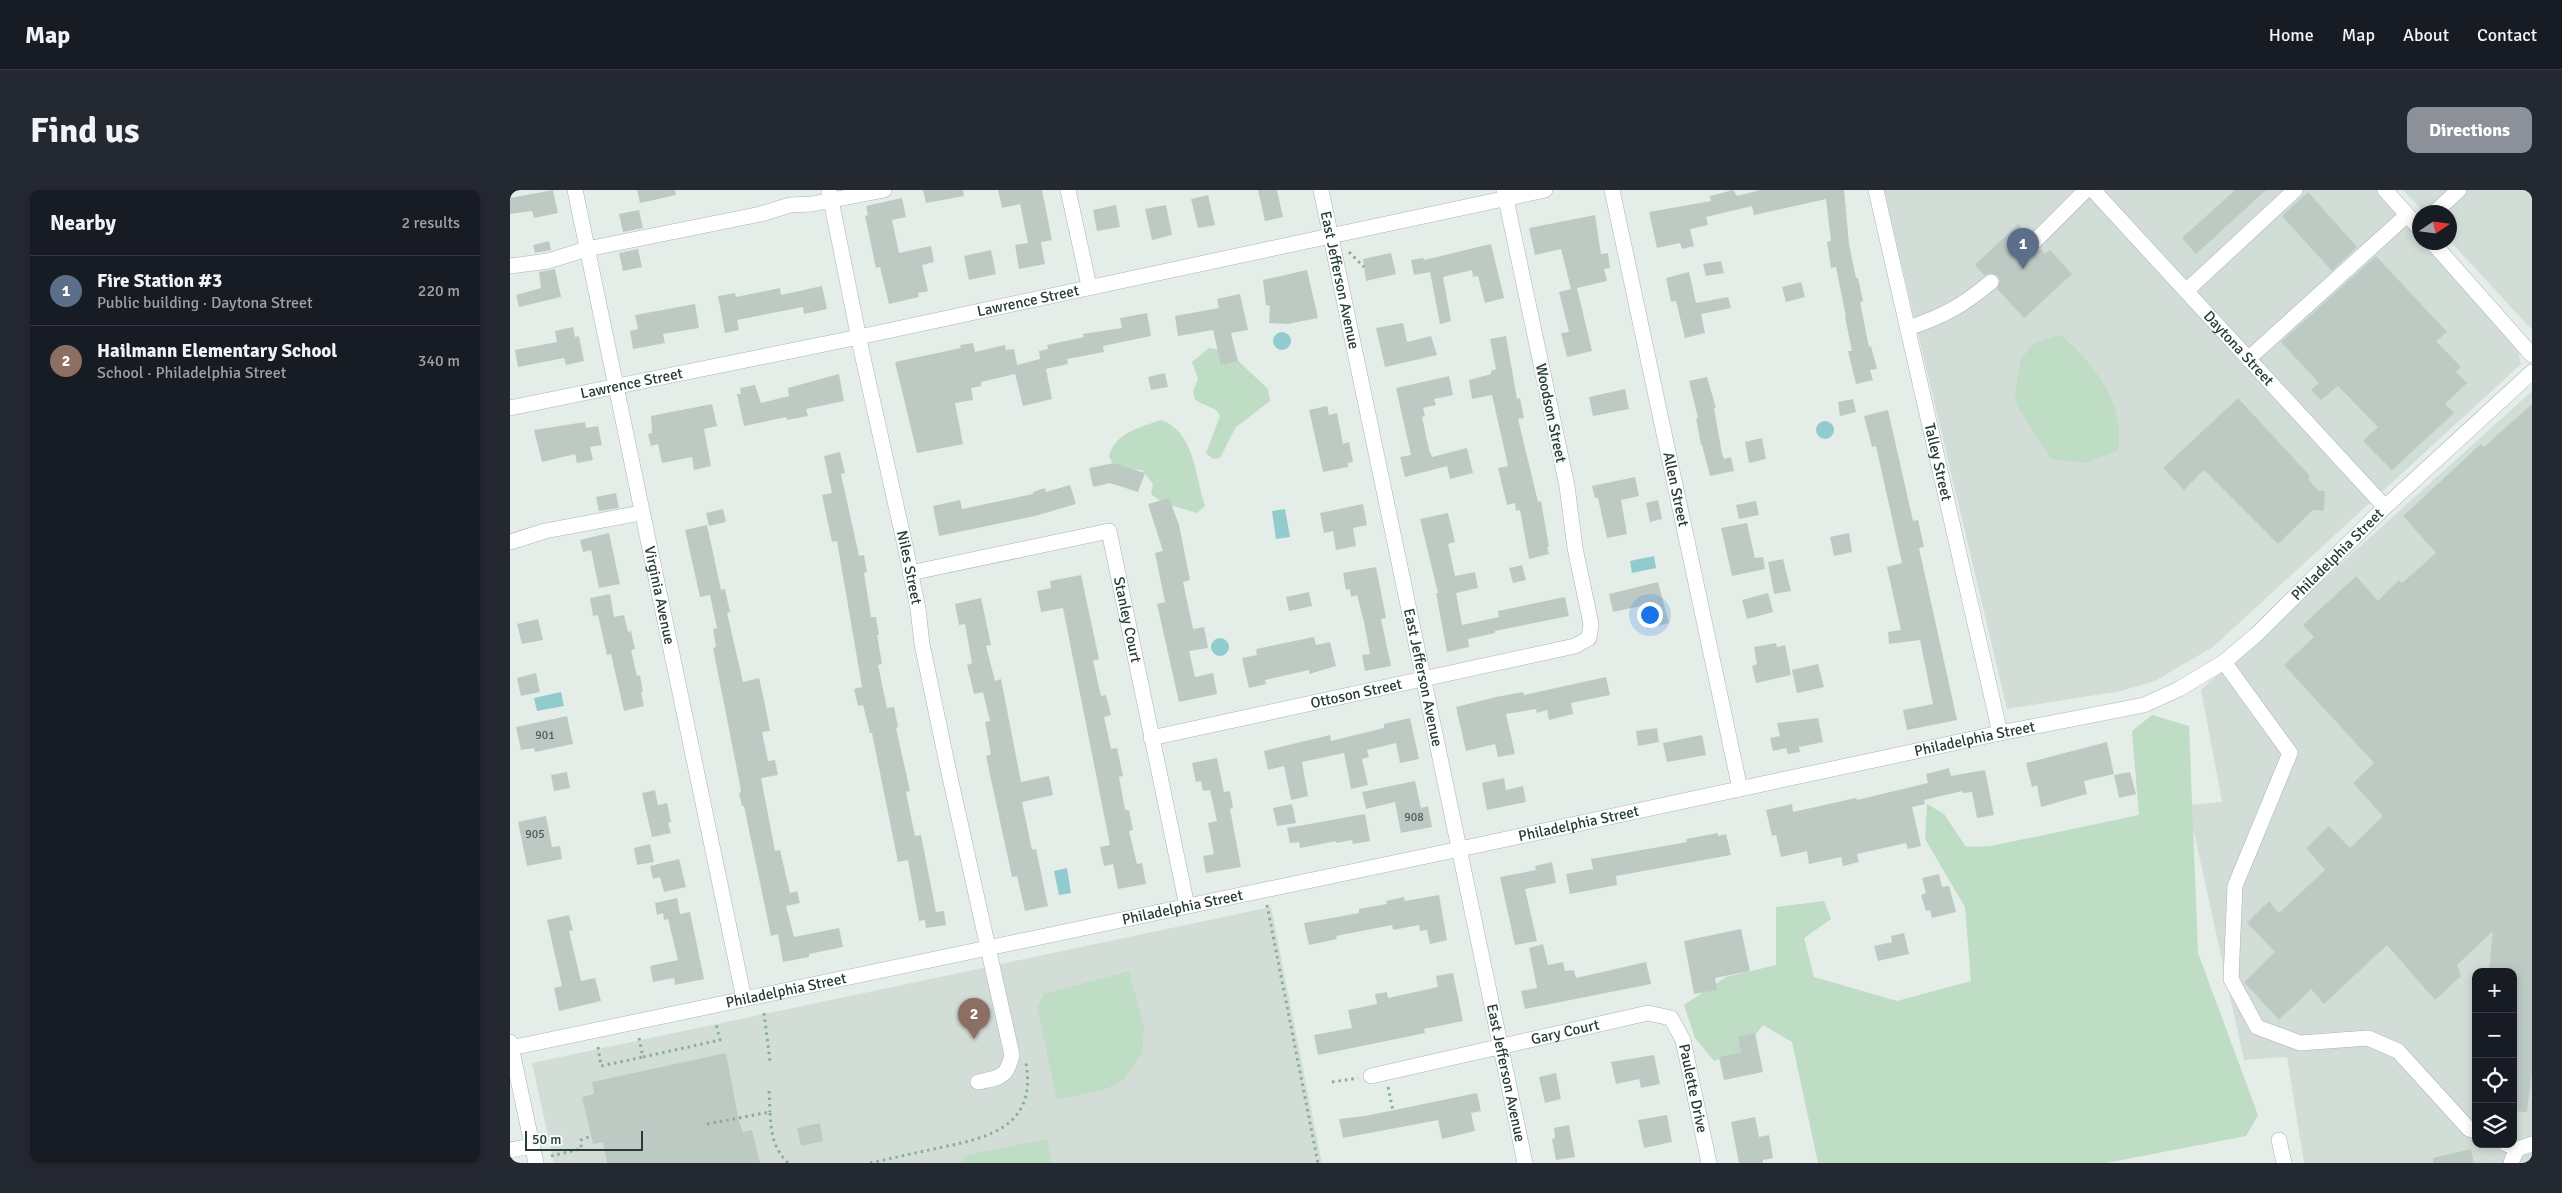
<!DOCTYPE html>
<html lang="en">
<head>
<meta charset="utf-8">
<style>
  :root { --surface:#171b24; --page:#242831; --text:#f1f3f6; --muted:#9ea1a6; --line:#363941; --accent:#8c9099 }
  body { margin:0; font-family:Signika,sans-serif; background:var(--page); color:var(--text) }
  .controls { position:absolute; right:15px; bottom:15px; display:grid; overflow:hidden; border-radius:10px; box-shadow:0 2px 8px #0003 }
  .controls button { width:45px; height:45px; display:grid; place-items:center; padding:0; border:0; border-bottom:1px solid var(--line); background:var(--surface); color:var(--text); font:25px sans-serif }
  .compass { position:absolute; left:1902px; top:15px; width:45px; height:45px; border-radius:50%; background:var(--surface); box-shadow:0 2px 8px #0003; rotate:77deg }
  .scale { position:absolute; left:15px; bottom:12px; width:118px; box-sizing:border-box; padding-left:5px; border:2px solid #253d34; border-top:0; font-size:14px; line-height:18px; white-space:nowrap; color:#253d34; -webkit-text-stroke:4px #f5f9f7; paint-order:stroke }
  .you { position:absolute; left:1139px; top:424px; width:18px; height:18px; margin:-12px; border:4px solid #fff; border-radius:50%; background:#1a73e8; box-shadow:0 0 0 8px #1a73e833 }
  .badge { display:grid; place-items:center; width:32px; height:32px; border-radius:50%; background:var(--accent); color:#fff; font-size:16px; font-weight:700 }
  .pin { position:absolute; translate:-50% -41px; filter:drop-shadow(0 1px 2px #0008) }
  .pin::after { content:''; position:absolute; top:26px; width:18px; height:15px; background:inherit; clip-path:polygon(0 0,100% 0,50% 100%) }
  .list { margin:0; padding:0; list-style:none }
  h2 { display:flex; justify-content:space-between; align-items:center; height:65px; margin:0; padding:0 20px; font-size:21px }
  h2 small { font-size:16px; font-weight:400; color:var(--muted) }
  .list li { display:grid; grid-template-columns:32px 1fr auto; gap:15px; align-items:center; box-sizing:border-box; height:70px; padding:0 20px; border-top:1px solid var(--line) }
  .list b { display:block; font-size:19px; white-space:nowrap }
  .list p { margin:0; font-size:16px; white-space:nowrap; color:var(--muted) }
  .list em { font-size:16px; font-style:normal; color:var(--muted) }
  .icon { flex:none; width:28px; height:28px; fill:none; stroke:currentColor; stroke-width:2; stroke-linecap:round; stroke-linejoin:round }
  .map { position:relative; flex:none; width:2022px; height:973px; overflow:hidden; border-radius:10px }
  header { display:flex; align-items:center; gap:30px; box-sizing:border-box; height:70px; padding:0 25px; background:var(--surface); border-bottom:1px solid var(--line) }
  header strong { font-size:24px }
  nav { display:flex; gap:28px; margin-inline-start:auto; font-size:18px }
  .intro { display:flex; align-items:center; justify-content:space-between; box-sizing:border-box; height:120px; padding:0 30px }
  h1 { margin:0; font-size:35px }
  .button { padding:12px 22px; border-radius:10px; background:var(--accent); color:#fff; font-size:18px; font-weight:700 }
  main { display:flex; gap:30px; padding:0 30px }
  aside { flex:1; background:var(--surface); border-radius:10px; box-shadow:0 2px 8px #0003 }
  .map>svg:first-child { display:block }
</style>
</head>
<body>
<header>
<strong>Map</strong>
<nav><a>Home</a><a>Map</a><a>About</a><a>Contact</a></nav>
</header>
<div class="intro"><h1>Find us</h1><a class="button">Directions</a></div>
<main>
<aside>
<h2>Nearby<small>2 results</small></h2>
<ul class="list">
<li><span class="badge" style="background:#5c6f8a">1</span><div><b>Fire Station #3</b><p>Public building · Daytona Street</p></div><em>220 m</em></li>
<li><span class="badge" style="background:#8d6e63">2</span><div><b>Hailmann Elementary School</b><p>School · Philadelphia Street</p></div><em>340 m</em></li>
</ul>
</aside>
<div class="map">
<svg width="2022" height="973" viewBox="0 0 2022 973">
  <rect width="100%" height="100%" fill="#e5ede8"/>
  <path fill="#d3ddd7" fill-rule="evenodd" d="M1374 0H1867L1909 47 1910 52 1915 53 2005 150 2011 174 1703 457 1645 491 1611 501 1497 519Z
    M1893 0H2022V140L1940 51V22H1914Z
    M2022 201V973H1794L1777 867 1734 870 1678 615 1712 612 1691 500ZM1966 782H2003V954H1966Z
    M761 717 812 973H44L22 873Z"/>
  <path fill="#bfdcc4" d="M1551 145C1586 176 1615 213 1608 261L1575 273 1541 269 1506 214 1505 201 1511 170 1522 154Z
    M699 158 718 161 758 199 760 211 726 237 710 268 703 269 696 263 710 226 706 220 685 210 683 202 688 189 682 172Z
    M651 230C685 242 685 286 695 316L687 323 653 313 641 304 643 294 632 280 605 278 599 266C605 243 631 237 651 230Z
    M1642 525 1679 536 1688 763 1748 925 1736 946 1596 973H1308L1282 852 1253 835 1233 861 1204 871 1185 848 1174 815 1216 787 1266 775V717L1314 711 1321 729 1294 748 1304 787 1387 811 1461 791 1455 717 1415 649 1417 614 1434 624 1456 657 1481 656 1629 625 1622 541Z
    M619 781 634 838 632 864 613 890 596 899 547 910 527 816 534 804Z
    M537 949 541 973H450L457 965Z"/>
  <path fill="#91cbcd" d="M763 151a9 9 0 1 1 18 0a9 9 0 1 1-18 0Z
    M1306 240a9 9 0 1 1 18 0a9 9 0 1 1-18 0Z
    M775 319 780 347 766 349 762 321Z
    M1144 366 1146 378 1122 383 1120 371Z
    M701 457a9 9 0 1 1 18 0a9 9 0 1 1-18 0Z
    M51 502 54 516 27 521 24 508Z
    M557 678 561 703 549 705 544 681Z"/>
  <path fill="#bdcac4" d="M43 0 48 23 24 28 22 21 0 24V8Z
    M127 0H165L166 5 130 13Z
    M413 0H453L454 6 416 13Z
    M488 0H532L542 50 531 52 535 74 509 79 505 55 518 53 510 14 492 18Z
    M748 0H767L773 27 755 31Z
    M1223 0 1227 6 1250 0H1334L1339 54 1346 88H1348L1353 111 1350 112 1359 157 1361 156 1367 179 1360 180 1363 190 1346 194 1338 161H1342L1335 127H1336L1326 77 1321 78 1317 52 1321 51 1316 9 1244 25 1242 16 1196 27 1198 35 1180 39 1184 56 1172 59 1170 53 1147 58 1139 22 1201 11 1200 6Z
    M1725 0H1756L1686 64 1672 48Z
    M1798 2 1847 57 1822 81 1772 26Z
    M698 5 705 35 688 38 681 9Z
    M392 8 396 27 382 30 389 63 421 56 424 72 412 75 418 101 408 103 409 107 379 114 370 77 366 78 355 26 358 25 356 16Z
    M606 15 610 37 587 41 583 20Z
    M656 15 662 45 642 50 635 19Z
    M129 20 133 38 113 42 109 24Z
    M1085 25 1091 64 1098 63 1100 78 1094 79 1097 91 1067 98 1082 161 1057 167 1051 143 1059 142 1049 102 1061 99 1051 59 1025 65 1019 38Z
    M1508 34 1518 45 1515 50 1518 59 1526 61 1531 59 1535 64 1540 60 1562 84 1514 128 1487 99 1490 91 1488 86 1480 83 1474 85 1465 75Z
    M39 51 41 60 25 63 23 55Z
    M981 54 994 108 975 113 968 86 963 87 962 80 933 87 941 131 930 134 920 82 904 85 901 70 913 68 914 70Z
    M128 59 132 77 113 81 109 63Z
    M481 60 486 84 459 90 454 66Z
    M881 63 886 84 856 91 853 69Z
    M1866 66 1937 142 1926 151 1951 177 1946 182 1957 193 1935 214 1944 223 1882 280 1853 251 1868 237 1828 196 1811 210 1801 200 1809 193 1771 152Z
    M1211 71 1214 83 1196 86 1193 74Z
    M45 79 51 107 9 117 6 105 31 98 29 82Z
    M797 80 808 128 778 134 759 133 760 116 756 115 753 90Z
    M1179 82 1186 113 1218 107 1221 118 1191 124 1195 143 1175 148 1166 111 1161 112 1156 88Z
    M1291 92 1295 107 1276 112 1272 97Z
    M312 96 317 119 294 124 293 117 227 130 229 140 215 143 208 106 225 103 226 107 270 98 271 105Z
    M730 104 738 140 721 143 728 171 711 175 703 140 668 146 665 126 709 118 707 109Z
    M185 114 189 138 153 144 155 153 123 159 120 141 128 139 125 125Z
    M637 123 641 146 593 156 594 162 557 169 558 174 536 179 542 209 513 216 505 184 471 192V196L461 198 463 210 445 213 453 254 407 263 385 172 451 158 450 155 463 153 465 162 495 155 496 160 504 159 507 175 530 169 529 161 538 159 537 155 574 147 573 144 612 138 610 128Z
    M893 133 897 152 921 146 927 165 875 177 866 138Z
    M63 137 65 147 69 146 74 171 56 175 54 168 8 177 5 160 47 152 45 141Z
    M996 146 1007 209 1010 208 1014 228 1008 229 1028 312 1031 311 1039 357H1037L1039 364 1019 369 1010 320 1006 321 1005 313 997 315 988 278 998 276 982 205 962 209 959 190 981 184V181L986 179 980 149Z
    M655 183 658 197 641 200 638 187Z
    M329 184 334 211 296 219 298 226 277 230 276 227 234 236 227 204H231L230 198 245 195 251 213 279 206 278 198Z
    M939 186 943 205 924 209 926 215 913 218 915 226 912 227 919 260 922 267 957 258 963 283 940 289 937 276 895 287 890 267 901 265 886 198Z
    M1197 187 1206 218H1204L1212 264 1214 269 1221 267 1224 281 1200 286 1192 255H1191L1186 228H1188L1179 191Z
    M1115 199 1119 219 1083 226 1079 207Z
    M1728 208 1800 286 1798 289 1809 301H1815L1814 321 1803 320 1768 354 1694 280 1674 300 1653 278Z
    M1343 209 1346 222 1330 226 1328 212Z
    M202 214 207 236 194 239 201 276 184 280 182 267 152 273 148 254 141 256 138 244 142 243 141 226Z
    M2022 214V882L2017 922 2003 921V782H1979L1983 741 1947 775 1951 786 1925 810 1877 755 1814 814 1801 799 1769 830 1734 792 1765 762 1737 733 1759 711 1769 723 1815 680 1796 658 1819 636 1840 658 1873 626 1843 593 1864 573 1774 475 1804 447 1793 435 1846 386 1868 411 1889 390 1892 393 1926 363 1893 326 1971 254 1974 257Z
    M817 216 819 225 827 223 833 254 839 252 843 272 838 273V277L813 282 799 220Z
    M1378 220 1403 331 1408 330 1414 357 1409 358 1447 530 1397 540 1393 520 1423 514 1410 450 1379 454 1378 442 1391 440 1377 377 1392 373 1366 256 1362 257 1354 226Z
    M75 232 76 238 88 236 92 255 80 257 83 270 67 273 65 264 32 272 24 240Z
    M1252 248 1256 269 1239 273 1235 252Z
    M330 262 335 283 331 284 349 366 354 365 357 382 354 383 361 427H366L369 445H367L372 474 368 475 377 518 384 517 388 537 386 538 400 601 396 602 405 646 411 645 426 722 434 721 436 735 416 738 415 730 409 731 398 670 388 672 362 543H360L353 515 348 516 344 499 352 497 327 351 322 352 312 305 322 303 314 266Z
    M604 273 635 283 628 302 600 293 583 297 579 278Z
    M1125 287 1129 306 1111 310 1117 344 1097 348 1088 308H1085L1082 296Z
    M560 295 566 314 525 326 429 346 423 316 450 310 452 319 523 304V302L535 298 536 302Z
    M106 303 109 318 89 321 86 307Z
    M659 308 669 335 680 390 673 392 683 439 694 437 698 458 679 461 685 487 703 483 707 504 669 512 647 414 655 412 645 363 653 361 638 314Z
    M1148 310 1152 329 1140 332 1136 313Z
    M1246 311 1249 325 1229 329 1226 315Z
    M853 314 857 335 843 338 846 356 826 360 823 341 814 343 810 323Z
    M213 319 216 332 199 336 196 323Z
    M938 323 945 352 938 354 945 386 965 382 968 398 946 403 952 435 989 427 988 421 1055 407 1059 426 985 441V443L958 449 959 457 937 462 926 403H928L910 329Z
    M1237 333 1245 368 1253 367 1255 379 1222 386 1211 338Z
    M197 335 211 400 215 399 220 422 217 423 233 492 249 488 254 510 260 541 252 542 258 571 265 570 268 585 251 588 265 661 270 660 280 703 287 701 290 713 276 716 284 747 329 738 333 757 299 764V767L273 772 268 744 261 746 234 616H232L229 603 231 602 229 590 203 458 206 457 203 439 207 438 200 405 190 407 175 340Z
    M99 343 110 394 89 398 81 360 73 362 70 350Z
    M1339 343 1342 362 1324 366 1320 347Z
    M1273 369 1281 401 1264 404 1258 372Z
    M1012 375 1016 390 1003 393 999 378Z
    M866 377 876 428 871 429 881 476 855 481 852 465 860 464 854 432 847 405 841 407 840 399 836 400 833 383Z
    M571 385 589 469 583 471 591 506 596 505 601 525 594 527 601 559 607 558 613 586 609 587 615 620H619L623 640 619 641 627 674 632 673 636 694 608 699 603 674 594 676 590 657 600 655 553 418 531 422 527 401 541 398 540 391Z
    M1148 392 1159 433 1137 439 1131 416 1103 422 1099 404Z
    M799 402 802 416 779 421 776 407Z
    M1258 403 1263 422 1237 429 1232 410Z
    M100 404 104 427 114 425 118 442 121 441 125 459 121 460 127 486 130 485 133 502H131L134 516 114 521 101 464 97 465 88 425 83 426 80 408Z
    M471 408 481 455 476 456 485 491 491 489 511 592 539 586 543 605 512 612 522 660 526 659 538 716 515 721 507 686 502 687 476 566 481 564 475 532 480 531 473 502 464 504 457 475 462 473 455 434 449 435 445 414Z
    M28 429 33 450 12 454 7 434Z
    M804 447 806 455 820 452 826 476 799 484V480L755 490 756 494 739 498 732 468 747 465 746 459Z
    M1266 453 1267 457 1275 455 1281 485 1246 493 1242 476 1247 474 1244 457Z
    M1308 474 1314 497 1287 503 1282 480Z
    M26 483 30 502 11 506 7 488Z
    M1096 487 1100 505 1061 513 1063 524 1039 530 1037 520 1027 523 1026 519 996 524 1005 564 988 567 985 554 956 561 946 517 986 507 1013 502 1014 505Z
    M57 526 63 554 25 562 24 558 11 560 6 537Z
    M900 528 909 569 890 573 886 553 857 560 859 567 852 569 858 595 841 599 834 563 792 572 798 606 781 610 774 576 758 580 754 561 820 545 821 551 874 538V534Z
    M1308 528 1313 552 1289 557 1290 562 1278 564 1276 558 1263 561 1260 548 1270 546 1267 533Z
    M1147 538 1149 552 1128 556 1126 541Z
    M1192 545 1196 565 1157 572 1153 553Z
    M1597 552 1604 584 1574 591 1577 604 1531 617 1527 595 1522 597 1516 573Z
    M707 568 714 602 720 601 723 618 720 619 731 677 696 683 693 666 704 664 698 633 707 631 700 600 693 601 691 591 686 592 682 573Z
    M1439 578 1441 586 1475 580 1484 625 1467 628 1462 602 1453 603 1452 601 1414 610 1415 614 1402 617 1411 656 1398 659 1396 653 1347 664 1349 672 1333 676 1331 667 1299 674 1297 661 1271 667 1266 645 1262 646 1256 620 1282 614 1283 622 1346 608 1347 610 1418 593 1416 584Z
    M57 582 60 598 44 601 41 585Z
    M1620 582 1626 604 1609 608 1604 585Z
    M994 588 996 600 1013 596 1016 612 977 620 972 593Z
    M905 591 911 618 918 616 922 637 891 643 885 612 856 619 852 602Z
    M145 600 148 615 157 613 161 632 158 633 161 643 142 647 132 603Z
    M782 614 786 633 767 636 763 618Z
    M855 624 860 651 843 654 842 650 826 653V651L790 658 789 652 780 653 777 638Z
    M36 626 42 657 50 656 52 669 17 676 8 632Z
    M1208 643V646L1216 644 1221 665 1106 686 1107 695 1060 704 1056 684 1083 679 1081 669 1177 652 1176 649Z
    M140 654 144 672 127 675 124 658Z
    M169 669 176 697 154 702 150 687 143 689 140 676Z
    M1042 672 1046 693 1015 699 1027 751 1005 755 990 687 1026 680 1025 676Z
    M1429 684 1432 697 1439 696 1446 722 1422 728 1420 720 1416 721 1411 705 1416 703 1412 688Z
    M929 705 937 750 920 754 917 740 910 741 909 735 883 740 882 735 826 746 827 749 799 755 794 733 849 723V719L877 714 876 711 894 707 895 711Z
    M167 708 170 724 180 722 194 789 165 795 164 788 143 792 140 776 168 770 158 729 154 730 153 723 147 725 145 713Z
    M59 725 63 740 59 741 71 791 85 788 91 811 49 821 44 798 52 796 37 730Z
    M1231 739 1240 781 1205 788 1207 800 1184 804 1174 751Z
    M1394 743 1399 764 1368 771 1364 756 1382 752 1381 746Z
    M1033 754 1038 775 1053 772 1055 781 1064 780 1066 788 1136 772 1141 794 1015 819 1011 801 1027 798 1019 758Z
    M943 783 953 831 914 839 915 843 808 865 804 845 842 838 838 820 867 814 865 804 877 802 878 808 928 797 926 786Z
    M1245 843 1253 882 1214 890 1209 867 1231 862 1228 847Z
    M216 863 229 932 233 942 242 940 250 973H97L93 952 83 954 72 907 84 904 82 892Z
    M1144 865 1150 894 1131 898 1129 889 1106 894 1101 872Z
    M1046 883 1051 909 1035 913 1029 887Z
    M967 903 971 921 961 923 965 941 932 949 928 930 833 948 829 929 855 926Z
    M1157 925 1162 952 1134 958 1128 930Z
    M1245 927 1249 947 1259 945 1263 968 1253 970V973H1229L1221 932Z
    M310 933 313 951 291 956 287 938Z
    M1059 935 1065 967 1046 970 1042 949 1045 948 1044 938Z
    M1961 959 1964 973H1923V968Z"/>
  <g fill="none" stroke-linecap="round" stroke-linejoin="round">
    <defs>
      <g id="minor">
        <path id="s1" d="M65 0 234 809"/>
        <path id="s2" d="M319 0 351 159 396 360 408 419 412 454 439 583 502 865C496 889 490 887 468 892"/>
        <path d="M558 0 579 96"/>
        <path id="s3" d="M811 0 1015 973"/>
        <path id="s4" d="M1102 0 1230 599"/>
        <path id="s5" d="M1366 0 1490 543"/>
        <path id="s6" d="M1583 0 1875 317"/>
        <path d="M1875 0 1910 39"/>
        <path d="M1925 22 1949 0"/>
        <path d="M1524 52 1576 0"/>
        <path d="M1922 52 2022 165"/>
        <path d="M0 76 38 71 77 59 251 24 280 15 302 14 374 0"/>
        <path d="M1676 101 1785 0"/>
        <path d="M1398 138C1434 126 1452 116 1481 92"/>
        <path d="M1738 169 1897 25"/>
        <path id="s7" d="M0 218 349 147 1035 0"/>
        <path d="M0 352 35 341 131 323"/>
        <path id="s8" d="M400 383 599 341 677 716"/>
        <path d="M1714 472 1780 563 1725 696 1721 789 1747 837 1790 853 1858 848 1888 861 1959 939 1966 941"/>
        <path id="s9" d="M641 548 1065 456 1079 448 1081 434 1065 358 1057 296 994 0"/>
        <path d="M0 852 26 973"/>
        <path id="s10" d="M1 858 950 659 1490 543 1634 515 1669 499 1714 472 1747 444 1875 317 2022 182"/>
        <path id="s11" d="M861 886 1138 823 1161 828 1173 850 1199 973"/>
        <path d="M1769 950 1774 973"/>
        <path d="M1996 954 2007 959 2022 954"/>
        <path d="M0 960 22 956"/>
        <path d="M2001 973 2007 959"/>
      </g>
    </defs>
    <use href="#minor" stroke="#a8b5ae" stroke-width="16"/>
    <path stroke="#87ae9d" stroke-width="3" stroke-dasharray="2.5 4" stroke-linecap="butt" d="M839 62 854 77
      M757 715 808 973
      M254 823 260 871
      M129 848 133 867 210 850 206 834
      M88 857 91 876 133 867
      M822 892 848 888
      M878 897 883 921
      M259 901 260 922
      M197 934 260 922C261 942 263 958 278 973
      M41 966 71 959V950L81 946
      M360 973C383 968 405 963 428 958 477 948 527 938 516 873"/>
    <use href="#minor" stroke="#fff" stroke-width="15"/>
  </g>
  <g text-anchor="middle" stroke-width="4.5" stroke-linejoin="round" paint-order="stroke">
    <g font-size="12" fill="#4b6058">
      <text x="35" y="549">901</text>
      <text x="904" y="631">908</text>
      <text x="25" y="648">905</text>
    </g>
    <g font-size="15" fill="#253d34" stroke="#f5f9f7">
      <text dy="5" stroke="none"><textPath href="#s3" startOffset="92">East Jefferson Avenue</textPath></text>
      <text dy="5" stroke="none"><textPath href="#s7" startOffset="529">Lawrence Street</textPath></text>
      <text dy="5" stroke="none"><textPath href="#s6" startOffset="215">Daytona Street</textPath></text>
      <text dy="5" stroke="none"><textPath href="#s7" startOffset="124">Lawrence Street</textPath></text>
      <text transform="translate(1041 223) rotate(78)" y="5">Woodson Street</text>
      <text dy="5" stroke="none"><textPath href="#s5" startOffset="279">Talley Street</textPath></text>
      <text dy="5" stroke="none"><textPath href="#s4" startOffset="306">Allen Street</textPath></text>
      <text dy="5" stroke="none"><textPath href="#s10" startOffset="1916">Philadelphia Street</textPath></text>
      <text dy="5" stroke="none"><textPath href="#s2" startOffset="386">Niles Street</textPath></text>
      <text dy="5" stroke="none"><textPath href="#s1" startOffset="414">Virginia Avenue</textPath></text>
      <text dy="5" stroke="none"><textPath href="#s8" startOffset="294">Stanley Court</textPath></text>
      <text dy="5" stroke="none"><textPath href="#s3" startOffset="498">East Jefferson Avenue</textPath></text>
      <text dy="5" stroke="none"><textPath href="#s9" startOffset="210">Ottoson Street</textPath></text>
      <text dy="5" stroke="none"><textPath href="#s10" startOffset="1496">Philadelphia Street</textPath></text>
      <text dy="5" stroke="none"><textPath href="#s10" startOffset="1091">Philadelphia Street</textPath></text>
      <text dy="5" stroke="none"><textPath href="#s10" startOffset="686">Philadelphia Street</textPath></text>
      <text dy="5" stroke="none"><textPath href="#s10" startOffset="281">Philadelphia Street</textPath></text>
      <text dy="5" stroke="none"><textPath href="#s11" startOffset="199">Gary Court</textPath></text>
      <text dy="5" stroke="none"><textPath href="#s3" startOffset="902">East Jefferson Avenue</textPath></text>
      <text dy="5" stroke="none"><textPath href="#s11" startOffset="382">Paulette Drive</textPath></text>
    </g>
  </g>
</svg>
<div class="controls">
<button>+</button>
<button>−</button>
<button><svg class="icon" aria-label="locate" viewBox="0 0 24 24"><circle cx="12" cy="12" r="6"/><path d="M12 2v4M12 18v4M2 12h4M18 12h4"/></svg></button>
<button><svg class="icon" aria-label="layers" viewBox="0 0 24 24"><path d="M12 4l9 5-9 5-9-5zM3 14l9 5 9-5"/></svg></button>
</div>
<svg class="compass" viewBox="-18 -18 36 36"><path d="M0-13l5 13h-10z" fill="#e53935"/><path d="M0 13l5-13h-10z" fill="#9ea1a6"/></svg>
<div class="scale">50 m</div>
<div class="you"></div>
<div class="pin badge" style="left:1513px;top:79px;background:#5c6f8a">1</div>
<div class="pin badge" style="left:464px;top:849px;background:#8d6e63">2</div>
</div>
</main>
</body>
</html>
